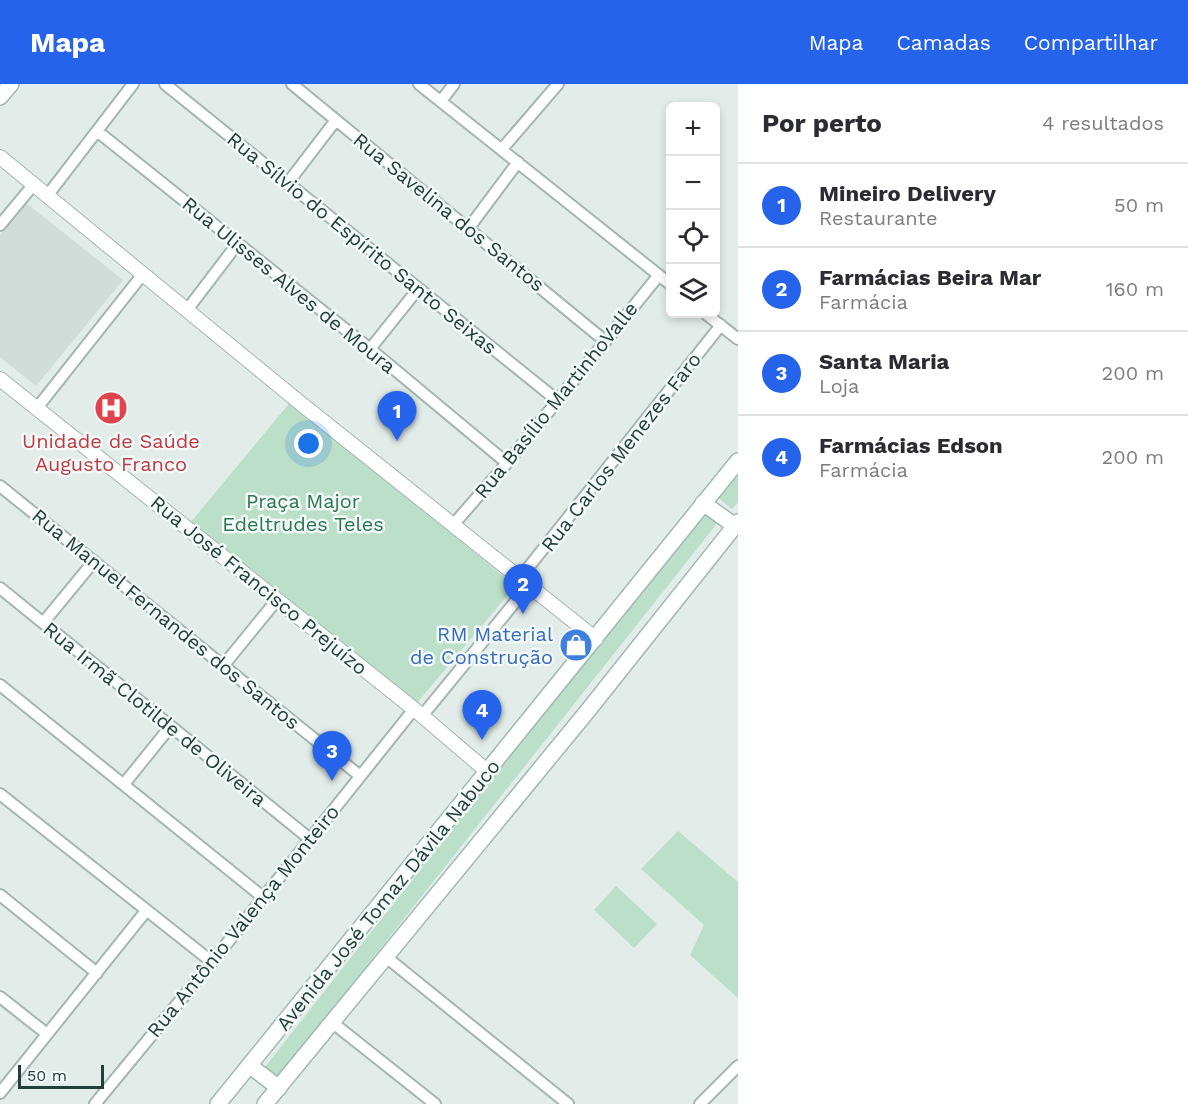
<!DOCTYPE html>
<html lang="pt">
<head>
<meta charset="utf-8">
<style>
  :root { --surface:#fff; --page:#f7f7f7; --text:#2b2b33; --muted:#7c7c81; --line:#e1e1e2; --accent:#2563eb }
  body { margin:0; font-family:"Work Sans",sans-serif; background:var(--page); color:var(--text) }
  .controls { position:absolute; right:18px; top:18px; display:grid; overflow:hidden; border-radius:9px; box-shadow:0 3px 9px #0003 }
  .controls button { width:54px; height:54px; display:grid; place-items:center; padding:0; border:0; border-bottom:2px solid var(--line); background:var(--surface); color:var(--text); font:30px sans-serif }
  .scale { position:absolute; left:18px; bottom:15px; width:86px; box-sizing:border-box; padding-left:6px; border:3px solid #213f3b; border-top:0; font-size:16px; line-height:21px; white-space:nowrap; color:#213f3b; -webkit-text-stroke:4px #f3f9f7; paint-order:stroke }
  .you { position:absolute; left:309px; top:360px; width:21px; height:21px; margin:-15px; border:4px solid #fff; border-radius:50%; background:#1a73e8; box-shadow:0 0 0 9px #1a73e833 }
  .badge { display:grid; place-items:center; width:39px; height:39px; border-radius:50%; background:var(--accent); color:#fff; font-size:20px; font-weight:700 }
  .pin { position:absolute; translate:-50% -50px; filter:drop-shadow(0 2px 3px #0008) }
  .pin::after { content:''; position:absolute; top:32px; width:21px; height:18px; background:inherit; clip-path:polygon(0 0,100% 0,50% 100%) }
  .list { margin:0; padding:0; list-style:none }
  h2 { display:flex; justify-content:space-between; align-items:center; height:78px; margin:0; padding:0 24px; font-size:26px }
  h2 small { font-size:20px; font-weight:400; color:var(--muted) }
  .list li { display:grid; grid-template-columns:39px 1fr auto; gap:18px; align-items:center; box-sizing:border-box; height:84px; padding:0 24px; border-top:2px solid var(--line) }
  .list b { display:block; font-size:22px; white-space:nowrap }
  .list p { margin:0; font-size:20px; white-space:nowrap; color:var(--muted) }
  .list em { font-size:20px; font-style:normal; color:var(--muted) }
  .icon { flex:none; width:33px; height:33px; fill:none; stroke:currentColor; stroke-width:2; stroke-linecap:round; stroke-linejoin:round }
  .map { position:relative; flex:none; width:738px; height:1020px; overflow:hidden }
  header { display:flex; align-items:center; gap:36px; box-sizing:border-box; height:84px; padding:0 30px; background:var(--accent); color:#fff }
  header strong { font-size:28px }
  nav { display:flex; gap:33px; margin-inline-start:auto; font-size:21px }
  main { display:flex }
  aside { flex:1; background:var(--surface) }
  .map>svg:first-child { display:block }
</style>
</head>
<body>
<header>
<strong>Mapa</strong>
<nav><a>Mapa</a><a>Camadas</a><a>Compartilhar</a></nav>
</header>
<main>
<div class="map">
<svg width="738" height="1020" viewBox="0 0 738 1020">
  <rect width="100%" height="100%" fill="#e2edea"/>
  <path fill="#d0ddd9" d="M26 119 123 196 36 302 0 273V151Z"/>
  <path fill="#bbdfc9" d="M292 316 515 502 417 619 190 439Z
    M738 383V418L732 425 715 411Z
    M703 426 719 437 281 990 277 992 265 983Z
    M678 747 738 798V914L690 871 704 841 641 785Z
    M616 802 657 840 634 864 594 826Z"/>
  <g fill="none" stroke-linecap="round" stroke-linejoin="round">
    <defs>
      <path id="minor" d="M165 0 558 317
        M292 0 605 257
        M419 0 670 200
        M441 17 454 0
        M97 47 370 265 507 379
        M502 65 558 0
        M287 100 336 36
        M47 112 133 0
        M0 141 34 100
        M468 145 518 78
        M187 226 238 159
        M706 230 738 255
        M370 265 418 205
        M37 324 143 190
        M0 402 359 691
        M453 441 507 379 659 191
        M520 494 721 241
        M0 504 310 755
        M43 539 94 477
        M223 582 276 517
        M0 601 264 814
        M422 632 529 501
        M124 700 170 643
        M0 710 212 878
        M0 811 97 889
        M386 873 568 1020
        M0 913 47 950
        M333 939 435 1020
        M0 1009 146 827
        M95 1020 212 878 414 625
        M700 1020 738 982"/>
      <path id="tertiary" d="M0 73 299 318 596 555
        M0 295 414 625 488 688"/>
      <path id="secondary" d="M0 13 11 0
        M703 419 735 442
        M249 981 279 1004
        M218 1020 738 377
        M265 1020 586 629 738 438"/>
    </defs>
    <use href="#minor" stroke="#a4b5b2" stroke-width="14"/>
    <use href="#tertiary" stroke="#a4b5b2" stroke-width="16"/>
    <use href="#secondary" stroke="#a0b9b3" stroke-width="18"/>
    <use href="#minor" stroke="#fff" stroke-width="10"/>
    <use href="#tertiary" stroke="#fff" stroke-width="14"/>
    <use href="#secondary" stroke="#fff" stroke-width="15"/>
  </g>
  <defs>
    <symbol id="hospital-disc" viewBox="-11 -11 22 22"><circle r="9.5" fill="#e0444e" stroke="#f3f9f7"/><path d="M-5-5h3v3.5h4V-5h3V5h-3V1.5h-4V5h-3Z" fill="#fff"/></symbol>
    <symbol id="shop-disc" viewBox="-11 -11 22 22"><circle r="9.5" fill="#3f7fe0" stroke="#f3f9f7"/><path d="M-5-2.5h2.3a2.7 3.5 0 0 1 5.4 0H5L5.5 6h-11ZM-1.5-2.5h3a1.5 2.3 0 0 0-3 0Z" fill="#fff"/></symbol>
  </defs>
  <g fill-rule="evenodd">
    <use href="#hospital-disc" x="92" y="305" width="38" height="38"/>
    <use href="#shop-disc" x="557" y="542" width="38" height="38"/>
  </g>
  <g text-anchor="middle" stroke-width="5" stroke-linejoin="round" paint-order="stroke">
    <g font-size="20" fill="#213f3b" stroke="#f3f9f7">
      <text transform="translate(449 128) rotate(39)" y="7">Rua Savelina dos Santos</text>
      <text transform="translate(362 159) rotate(39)" y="7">Rua Sílvio do Espírito Santo Seixas</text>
      <text transform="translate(289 201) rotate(39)" y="7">Rua Ulisses Alves de Moura</text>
      <text transform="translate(556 316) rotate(-51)" y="7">Rua Basílio MartinhoValle</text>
      <text transform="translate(621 368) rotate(-52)" y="7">Rua Carlos Menezes Faro</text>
      <text transform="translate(259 501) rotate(39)" y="7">Rua José Francisco Prejuízo</text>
      <text transform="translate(166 535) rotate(39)" y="7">Rua Manuel Fernandes dos Santos</text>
      <text transform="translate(155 630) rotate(39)" y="7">Rua Irmã Clotilde de Oliveira</text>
      <text transform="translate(388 811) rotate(-51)" y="7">Avenida José Tomaz Dávila Nabuco</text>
      <text transform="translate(243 837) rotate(-51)" y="7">Rua Antônio Valença Monteiro</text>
    </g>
    <g font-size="20" fill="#be3a42" stroke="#f3f9f7">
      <text x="111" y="364">Unidade de Saúde<tspan x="111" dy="23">Augusto Franco</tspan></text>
    </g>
    <g font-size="20" fill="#2a7752" stroke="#f3f9f7">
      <text x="303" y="424">Praça Major<tspan x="303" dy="23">Edeltrudes Teles</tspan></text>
    </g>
    <g font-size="20" fill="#366cbe" stroke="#f3f9f7" text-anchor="end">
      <text x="553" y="557">RM Material<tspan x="553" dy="23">de Construção</tspan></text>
    </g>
  </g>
</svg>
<div class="controls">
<button>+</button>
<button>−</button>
<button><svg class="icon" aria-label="locate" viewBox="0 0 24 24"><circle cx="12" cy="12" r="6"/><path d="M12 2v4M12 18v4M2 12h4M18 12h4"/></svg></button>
<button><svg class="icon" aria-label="layers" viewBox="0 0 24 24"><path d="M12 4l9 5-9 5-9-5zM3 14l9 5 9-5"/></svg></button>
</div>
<div class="scale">50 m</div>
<div class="you"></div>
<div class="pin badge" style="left:397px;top:357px">1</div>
<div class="pin badge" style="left:523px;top:530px">2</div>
<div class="pin badge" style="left:332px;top:697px">3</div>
<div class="pin badge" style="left:482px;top:656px">4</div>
</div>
<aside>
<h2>Por perto<small>4 resultados</small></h2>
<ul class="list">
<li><span class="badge">1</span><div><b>Mineiro Delivery</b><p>Restaurante</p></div><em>50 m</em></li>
<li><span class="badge">2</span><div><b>Farmácias Beira Mar</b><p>Farmácia</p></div><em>160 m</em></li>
<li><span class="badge">3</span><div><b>Santa Maria</b><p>Loja</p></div><em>200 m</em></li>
<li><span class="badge">4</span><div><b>Farmácias Edson</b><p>Farmácia</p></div><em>200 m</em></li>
</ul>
</aside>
</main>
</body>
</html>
